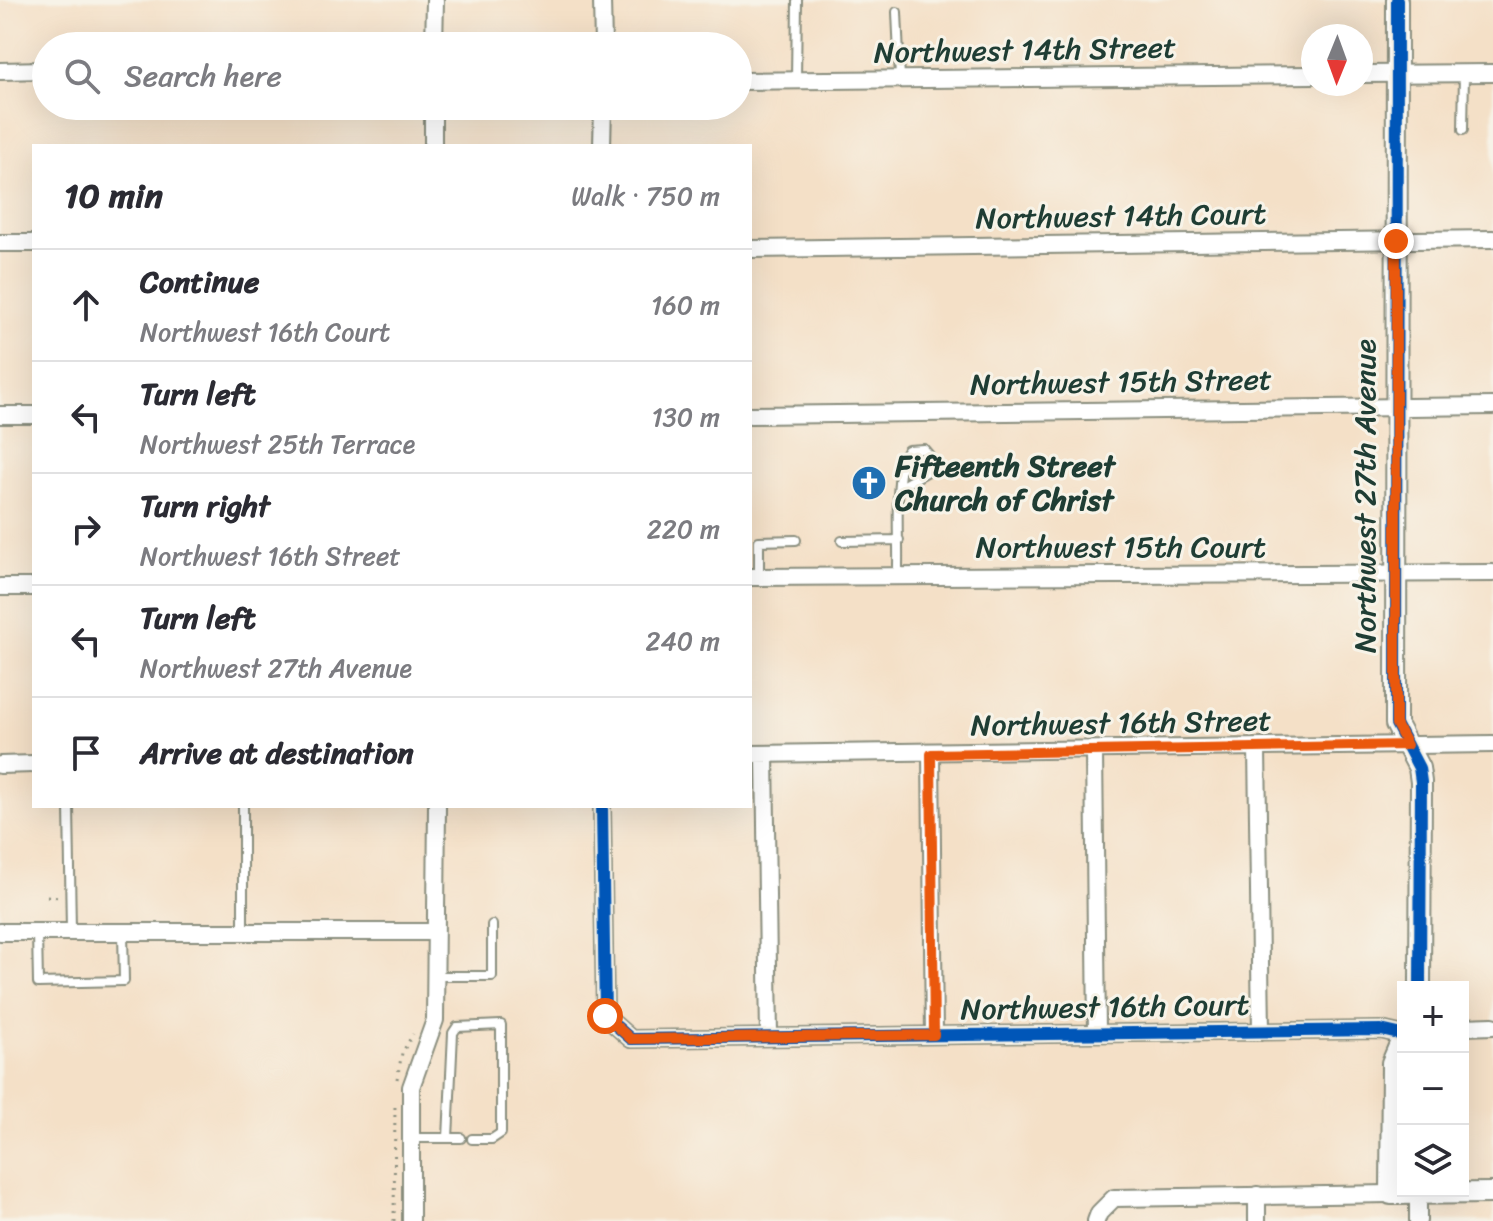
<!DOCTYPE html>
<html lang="en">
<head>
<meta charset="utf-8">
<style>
  :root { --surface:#fff; --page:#f2f2f3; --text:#2b2b33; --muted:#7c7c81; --line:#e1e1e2 }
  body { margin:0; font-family:Sriracha,sans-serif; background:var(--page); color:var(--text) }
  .controls { position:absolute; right:24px; bottom:24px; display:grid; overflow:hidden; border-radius:0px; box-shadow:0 8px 32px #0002 }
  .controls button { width:72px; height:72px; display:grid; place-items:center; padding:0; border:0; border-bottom:2px solid var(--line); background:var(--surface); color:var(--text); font:40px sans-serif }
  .compass { position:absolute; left:1301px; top:24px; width:72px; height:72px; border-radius:50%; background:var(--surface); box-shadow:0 8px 32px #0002; rotate:181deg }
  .stop { position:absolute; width:24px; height:24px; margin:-18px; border:6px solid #ea580c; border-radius:50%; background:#fff }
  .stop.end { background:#ea580c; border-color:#fff; box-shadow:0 2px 8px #0008 }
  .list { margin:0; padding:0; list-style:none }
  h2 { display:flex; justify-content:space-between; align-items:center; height:104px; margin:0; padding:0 32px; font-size:34px }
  h2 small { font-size:26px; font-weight:400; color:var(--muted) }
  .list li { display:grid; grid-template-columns:52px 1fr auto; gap:24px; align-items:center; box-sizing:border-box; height:112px; padding:0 32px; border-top:2px solid var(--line) }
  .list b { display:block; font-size:30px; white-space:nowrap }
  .list p { margin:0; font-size:26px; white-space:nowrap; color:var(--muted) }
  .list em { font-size:26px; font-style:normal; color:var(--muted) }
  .icon { flex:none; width:44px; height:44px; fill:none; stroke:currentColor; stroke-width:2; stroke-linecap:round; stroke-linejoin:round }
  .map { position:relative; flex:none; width:1493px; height:1221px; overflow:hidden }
  .search { position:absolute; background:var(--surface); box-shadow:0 8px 32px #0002; left:32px; top:32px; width:720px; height:88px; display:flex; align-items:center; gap:20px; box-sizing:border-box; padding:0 28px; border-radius:44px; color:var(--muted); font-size:30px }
  .panel { position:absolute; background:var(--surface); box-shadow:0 8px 32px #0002; left:32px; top:144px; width:720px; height:664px; border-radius:0px }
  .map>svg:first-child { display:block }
</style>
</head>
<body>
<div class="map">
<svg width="1493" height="1221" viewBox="0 0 1493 1221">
  <rect width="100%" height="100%" fill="#f7f3e8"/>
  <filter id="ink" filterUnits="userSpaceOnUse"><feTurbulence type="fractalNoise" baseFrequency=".0125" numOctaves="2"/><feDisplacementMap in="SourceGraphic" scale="16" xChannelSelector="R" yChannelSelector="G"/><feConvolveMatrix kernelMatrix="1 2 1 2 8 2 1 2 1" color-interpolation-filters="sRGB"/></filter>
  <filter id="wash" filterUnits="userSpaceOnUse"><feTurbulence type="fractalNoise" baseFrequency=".006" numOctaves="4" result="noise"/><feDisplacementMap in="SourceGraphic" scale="32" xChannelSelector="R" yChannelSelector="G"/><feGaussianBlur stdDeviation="1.8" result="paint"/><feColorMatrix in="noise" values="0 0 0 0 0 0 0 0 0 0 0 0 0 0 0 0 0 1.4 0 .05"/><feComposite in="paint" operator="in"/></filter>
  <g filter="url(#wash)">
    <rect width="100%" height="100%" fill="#f4e0c7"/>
  </g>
  <g filter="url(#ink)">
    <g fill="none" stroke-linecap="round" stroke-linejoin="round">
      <defs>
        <path id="service" d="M897 12 900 79
          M796 80 797 0
          M1463 130 1464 73
          M842 541 899 540
          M898 575V564C899 538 893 469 908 450L924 449 929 455 928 471 900 487
          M759 577V541L796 540
          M69 806 71 931
          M243 806V932
          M37 932 38 983 124 981 123 932
          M436 976H492V925
          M411 1138H461
          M448 1138 453 1033 457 1027 501 1025V1133L492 1139H472"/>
        <path id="minor" d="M602 0 603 46
          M434 46 435 0
          M0 71 46 70
          M1361 74 1493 73
          M738 81 1313 75
          M433 146V106
          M602 146 603 106
          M0 243H34
          M750 249 1493 239
          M0 415H34
          M750 415 1493 406
          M750 577 1493 573
          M0 587H34
          M1257 748 1261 1032
          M1094 750 1097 1033
          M750 754 1493 744
          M765 754 769 1037
          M931 754 934 1035
          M0 765 34 764
          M602 806 605 1016 631 1039 1381 1030 1403 1035
          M0 932H435
          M1463 1027 1493 1026
          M411 1221V1087L435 1020 437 806
          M1096 1221 1099 1213 1114 1198 1391 1194
          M1257 1221V1195
          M1418 1221V1194"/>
        <path id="tertiary" d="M1397 0 1396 724 1419 768 1421 782 1420 987
          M1403 1037 1392 1063 1391 1194 1493 1193"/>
      </defs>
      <use href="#service" stroke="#8a8e7e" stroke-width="12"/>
      <use href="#minor" stroke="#8a8e7e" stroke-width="20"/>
      <use href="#tertiary" stroke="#8a8e7e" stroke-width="24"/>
      <path stroke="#8a8e7e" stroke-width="3" stroke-dasharray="2 6" stroke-linecap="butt" d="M47 896 60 897
        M397 1079 402 1053 413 1034
        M394 1221 395 1103"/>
      <use href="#service" stroke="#fff" stroke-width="8"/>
      <use href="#minor" stroke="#fff" stroke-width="16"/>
      <use href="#tertiary" stroke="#fff" stroke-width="20"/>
      <defs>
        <path id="cycleway" d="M1397 0 1396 724 1419 768 1421 782 1420 987
          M602 806 605 1016 631 1039 1381 1030 1403 1035"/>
      </defs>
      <use href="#cycleway" stroke="#f7f3e8" stroke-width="17"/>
      <use href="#cycleway" stroke="#0057b8" stroke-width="12"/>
    </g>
  </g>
  <g fill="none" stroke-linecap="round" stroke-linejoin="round" filter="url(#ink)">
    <path stroke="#ea580c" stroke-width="10" d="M605 1016 631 1039 934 1035 931 754 1407 745 1396 724V241"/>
  </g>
  <defs>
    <symbol id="church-disc" viewBox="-11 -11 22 22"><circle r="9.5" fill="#1f6fb2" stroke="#f7f3e8"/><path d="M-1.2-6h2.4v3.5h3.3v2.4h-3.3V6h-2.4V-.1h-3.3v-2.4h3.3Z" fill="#fff"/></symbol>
  </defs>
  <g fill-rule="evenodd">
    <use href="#church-disc" x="849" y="463" width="40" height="40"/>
  </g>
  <g text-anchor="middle" stroke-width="6" stroke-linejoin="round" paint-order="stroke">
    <g font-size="30" fill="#1f3d34" stroke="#f7f3e8">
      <text transform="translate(1025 50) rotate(-1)" y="10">Northwest 14th Street</text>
      <text transform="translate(1121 216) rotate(-1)" y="10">Northwest 14th Court</text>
      <text transform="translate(1121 382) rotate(-1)" y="10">Northwest 15th Street</text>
      <text transform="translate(1365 496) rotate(-90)" y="10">Northwest 27th Avenue</text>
      <text x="1121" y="557">Northwest 15th Court</text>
      <text transform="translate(1121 723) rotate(-1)" y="10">Northwest 16th Street</text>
      <text transform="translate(1105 1007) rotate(-1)" y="10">Northwest 16th Court</text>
    </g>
    <g font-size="30" font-weight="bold" fill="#1f3d34" stroke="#f7f3e8" text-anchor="start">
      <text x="895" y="476">Fifteenth Street<tspan x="895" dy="34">Church of Christ</tspan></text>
    </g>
  </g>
</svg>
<div class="controls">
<button>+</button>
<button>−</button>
<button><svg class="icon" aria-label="layers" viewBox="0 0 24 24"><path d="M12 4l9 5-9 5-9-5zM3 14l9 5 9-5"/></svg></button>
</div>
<svg class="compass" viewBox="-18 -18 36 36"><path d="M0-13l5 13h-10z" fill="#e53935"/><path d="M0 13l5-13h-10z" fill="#7c7c81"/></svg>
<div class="stop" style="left:605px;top:1016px"></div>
<div class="stop end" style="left:1396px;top:241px"></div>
<div class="search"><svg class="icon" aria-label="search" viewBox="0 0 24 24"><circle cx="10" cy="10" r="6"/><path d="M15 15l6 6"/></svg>Search here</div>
<section class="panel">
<h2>10 min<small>Walk · 750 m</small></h2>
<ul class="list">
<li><svg class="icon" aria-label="ahead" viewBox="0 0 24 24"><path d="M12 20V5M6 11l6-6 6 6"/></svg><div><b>Continue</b><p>Northwest 16th Court</p></div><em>160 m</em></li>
<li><svg class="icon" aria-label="left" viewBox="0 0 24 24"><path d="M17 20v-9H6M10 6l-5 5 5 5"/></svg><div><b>Turn left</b><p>Northwest 25th Terrace</p></div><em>130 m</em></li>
<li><svg class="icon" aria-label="right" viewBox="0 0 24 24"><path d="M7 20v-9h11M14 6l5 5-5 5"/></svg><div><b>Turn right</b><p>Northwest 16th Street</p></div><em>220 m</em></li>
<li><svg class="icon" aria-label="left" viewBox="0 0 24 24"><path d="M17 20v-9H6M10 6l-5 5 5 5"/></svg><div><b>Turn left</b><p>Northwest 27th Avenue</p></div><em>240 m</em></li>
<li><svg class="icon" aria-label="arrive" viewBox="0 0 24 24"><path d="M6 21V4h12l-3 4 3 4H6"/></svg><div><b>Arrive at destination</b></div></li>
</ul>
</section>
</div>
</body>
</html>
